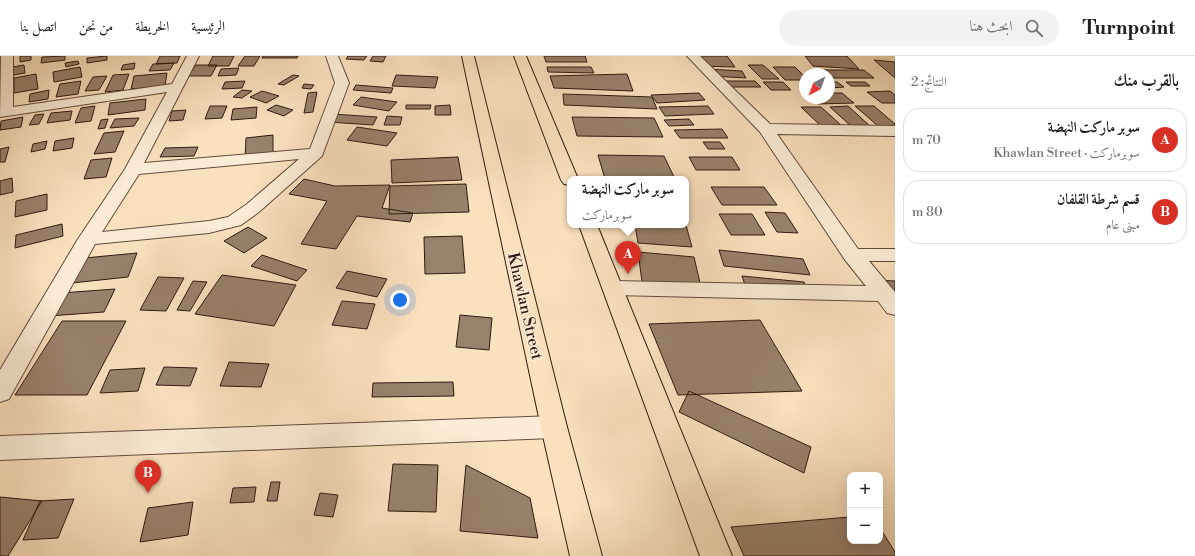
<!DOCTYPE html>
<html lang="ar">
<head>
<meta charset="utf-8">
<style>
  :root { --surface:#fff; --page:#f2f2f2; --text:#202124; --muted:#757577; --line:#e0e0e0; --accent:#d93025 }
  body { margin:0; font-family:"Libre Bodoni",Amiri,serif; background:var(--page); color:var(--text); direction:rtl }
  .controls { position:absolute; right:12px; bottom:12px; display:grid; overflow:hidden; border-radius:8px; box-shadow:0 4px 16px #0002 }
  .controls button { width:36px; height:36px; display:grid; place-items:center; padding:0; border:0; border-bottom:1px solid var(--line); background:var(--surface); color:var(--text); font:20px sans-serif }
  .compass { position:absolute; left:799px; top:12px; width:36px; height:36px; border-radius:50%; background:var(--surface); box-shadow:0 4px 16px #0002; rotate:221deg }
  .you { position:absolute; left:400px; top:244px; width:14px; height:14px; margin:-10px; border:3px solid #fff; border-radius:50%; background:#1a73e8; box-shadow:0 0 0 6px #1a73e833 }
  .badge { display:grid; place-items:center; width:26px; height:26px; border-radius:50%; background:var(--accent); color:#fff; font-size:13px; font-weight:700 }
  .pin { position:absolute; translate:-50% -33px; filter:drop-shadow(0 1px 2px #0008) }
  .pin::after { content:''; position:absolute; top:21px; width:14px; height:12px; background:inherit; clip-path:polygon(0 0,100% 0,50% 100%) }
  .popup { position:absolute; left:567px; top:120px; width:122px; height:52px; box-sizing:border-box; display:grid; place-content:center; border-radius:8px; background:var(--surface); filter:drop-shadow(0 1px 3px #0005); font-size:13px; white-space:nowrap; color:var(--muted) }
  .popup b { font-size:15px; color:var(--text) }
  .popup::after { content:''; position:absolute; left:50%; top:100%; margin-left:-8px; border:8px solid transparent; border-top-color:var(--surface) }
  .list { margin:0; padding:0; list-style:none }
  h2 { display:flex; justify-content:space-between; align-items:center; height:52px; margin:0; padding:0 16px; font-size:17px }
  h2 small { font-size:13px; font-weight:400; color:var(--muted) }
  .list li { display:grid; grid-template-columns:26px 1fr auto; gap:12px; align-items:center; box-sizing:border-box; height:64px; margin:0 8px 8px; padding:0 8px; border:1px solid var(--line); border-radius:16px }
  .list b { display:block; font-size:15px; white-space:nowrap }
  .list p { margin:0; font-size:13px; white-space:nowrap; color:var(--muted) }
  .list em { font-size:13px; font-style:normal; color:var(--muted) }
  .icon { flex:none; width:22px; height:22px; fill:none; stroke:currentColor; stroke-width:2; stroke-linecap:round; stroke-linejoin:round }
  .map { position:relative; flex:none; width:895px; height:500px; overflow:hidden; direction:ltr }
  header { display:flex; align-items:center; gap:24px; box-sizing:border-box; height:56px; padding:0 20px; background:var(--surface); border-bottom:1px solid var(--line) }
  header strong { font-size:19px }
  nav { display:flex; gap:22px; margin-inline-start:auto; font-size:14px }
  .search { width:280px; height:36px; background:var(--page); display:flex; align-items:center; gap:10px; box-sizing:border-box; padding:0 14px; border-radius:22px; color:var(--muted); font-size:15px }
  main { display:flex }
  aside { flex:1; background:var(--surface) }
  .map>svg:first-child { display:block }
</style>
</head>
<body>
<header>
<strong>Turnpoint</strong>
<div class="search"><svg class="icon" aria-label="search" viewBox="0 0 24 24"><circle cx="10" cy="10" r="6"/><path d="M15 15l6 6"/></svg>ابحث هنا</div>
<nav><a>الرئيسية</a><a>الخريطة</a><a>من نحن</a><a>اتصل بنا</a></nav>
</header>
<main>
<aside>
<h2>بالقرب منك<small>النتائج: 2</small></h2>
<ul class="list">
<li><span class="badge">A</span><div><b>سوبر ماركت النهضة</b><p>سوبرماركت · Khawlan Street</p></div><em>70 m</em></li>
<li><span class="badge">B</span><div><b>قسم شرطة القلفان</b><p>مبنى عام</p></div><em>80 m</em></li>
</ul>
</aside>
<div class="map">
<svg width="895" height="500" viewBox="0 0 895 500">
  <rect width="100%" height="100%" fill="#fae1be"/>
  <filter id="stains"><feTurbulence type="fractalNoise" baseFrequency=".005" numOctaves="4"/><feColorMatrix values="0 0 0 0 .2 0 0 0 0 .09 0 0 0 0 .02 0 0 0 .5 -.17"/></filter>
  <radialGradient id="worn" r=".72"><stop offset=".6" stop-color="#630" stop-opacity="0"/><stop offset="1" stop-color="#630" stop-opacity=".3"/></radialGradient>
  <path fill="#99816b" stroke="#301a11" d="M20 0H31V4L20 6Z
    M65 0V4L41 7 42 1Z
    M107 0V4L87 7V2Z
    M160 0H180L177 7 156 8Z
    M213 0H234L229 10H208Z
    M245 0H260L254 10H238Z
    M263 0H298L297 2H262Z
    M348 0H367L364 4 346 3Z
    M373 0H386L383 6 370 5Z
    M544 0H585L587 6H546Z
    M690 0H727L735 11 696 10Z
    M805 0H847L859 13 813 10Z
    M874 4 895 6V22Z
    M78 5 79 8 66 11 65 7Z
    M135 7 134 13 121 14 123 9Z
    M174 7 170 14 149 15 153 8Z
    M24 9 25 17 8 20 7 12Z
    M196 9H217L211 20H188Z
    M748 9H763L779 23H762Z
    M80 11 82 21 54 26 53 16Z
    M547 11H591L594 17 548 16Z
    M773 11H795L805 21V24H785Z
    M239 12 236 19 218 20 221 13Z
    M708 13 742 15 746 22 711 20Z
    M811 14H864L874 22H829V18H815Z
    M167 17 165 30 131 33 134 20Z
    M36 18 38 33 14 37V22Z
    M129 18 123 34 105 36 113 19Z
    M627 18 633 35 554 32 550 20Z
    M293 19 299 20 284 29 278 28Z
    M396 19 438 21 435 32 392 30Z
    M107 20 99 34 85 35 93 21Z
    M81 25 78 38 56 41 60 28Z
    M245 25 242 32 222 33 225 26Z
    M726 25H755L761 31H732Z
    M763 26H783L791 34H771Z
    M829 26H837L844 31 829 32Z
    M846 26H865L870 30H851Z
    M304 28 314 29 311 33 302 32Z
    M356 29 393 32 391 37 353 34Z
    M49 34 48 43 29 46 30 38Z
    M242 34 252 35 242 42 233 41Z
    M262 35 279 40 266 47 250 41Z
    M890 35 895 39V47H882L867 36Z
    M317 36 313 56 304 57 308 37Z
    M699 37 705 44 657 47 651 39Z
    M829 37H842L854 47 818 48 812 42H829Z
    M563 38 652 41 657 53 564 49Z
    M361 41 397 46 389 55 353 49Z
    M146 43 145 54 108 59 110 47Z
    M276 49 293 54 284 60 267 54Z
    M406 49H431L430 53H406Z
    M450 49 451 59H435V50Z
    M95 50 91 65 75 67 81 52Z
    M210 50H227L222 62 205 63Z
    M708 50 714 58 665 60 659 51Z
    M848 50 870 70H851L830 51Z
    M855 50H874L895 68V70H878Z
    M257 51 256 62 231 64 233 53Z
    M801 51H821L842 70 822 71Z
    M186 54 183 64 169 65 172 55Z
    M72 55 70 64 47 67 51 57Z
    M44 58 39 68 29 69 35 59Z
    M332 58 377 61 373 69 328 66Z
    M387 60 402 61 400 69H384Z
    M23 61 21 71 0 74 1 65Z
    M572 61 654 62 663 81 577 80Z
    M139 62 134 70 110 72 115 63Z
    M108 63 105 72 98 73 101 64Z
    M689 63 694 69 669 70 664 64Z
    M357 71 397 77 387 90 347 84Z
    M722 73 728 82H680L674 74Z
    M124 75 115 96 94 98 104 77Z
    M273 79V100L245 103 246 82Z
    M74 82 72 92 53 95 55 85Z
    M47 85 45 93 31 96 33 88Z
    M703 86H720L725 93H708Z
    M9 91 5 106H0V93Z
    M198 91 194 100 160 101 165 92Z
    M598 99 664 100 675 123H605Z
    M458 101 462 124 392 127 391 104Z
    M689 101H732L740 114H696Z
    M112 102 106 121 84 123 91 104Z
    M12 122 13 136 0 139V125Z
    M304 123 335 130 390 129 382 152 413 157 410 166 357 160 336 193 301 188 327 145 289 138Z
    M466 128 469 156 389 158 390 130Z
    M711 131H764L777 149H722Z
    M47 138V154L15 161 16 145Z
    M765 156 785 157 798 177 777 176Z
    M719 158H752L765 179H731Z
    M62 168 63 180 15 192 16 179Z
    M635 169H686L692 191 638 187Z
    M248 171 267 182 244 197 224 185Z
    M462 180 465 217 425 218 424 181Z
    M719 194 803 203 810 219 724 210Z
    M638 196 694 201 701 231 642 226Z
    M137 197 128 221 63 228 74 203Z
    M262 199 307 214 297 225 251 210Z
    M347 215 387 223 377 241 336 232Z
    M222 219 296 229 274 270 195 258Z
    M742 220 804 226 811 240 747 235Z
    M158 221 184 222 166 255 140 254Z
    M873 224 895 225V246Z
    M193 225 207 226 190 255 177 254Z
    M115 233 104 256 49 260 61 237Z
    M342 245 375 248 367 273 332 269Z
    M460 259 492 262 489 294 456 291Z
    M760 264 802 335 678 339 649 268Z
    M62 265H126L87 339H15Z
    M229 306 269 308 261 331 220 330Z
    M164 311 197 312 190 330 156 329Z
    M145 312 138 335 100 337 110 314Z
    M453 326 454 340 372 341 373 327Z
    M689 335 811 391 804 417 679 356Z
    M393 408 438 409 436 456 388 455Z
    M466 409 530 442 538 482 460 475Z
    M271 426H280L277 445H267Z
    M256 431 254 446 230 447 233 432Z
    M320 437 338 439 333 461 314 459Z
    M0 441 42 445 8 500H0Z
    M74 443 58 482 23 484 40 445Z
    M193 446 188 479 140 486 148 452Z
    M850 461V485H880V472L895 496V500H744L731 471Z"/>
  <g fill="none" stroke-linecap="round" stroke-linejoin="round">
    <defs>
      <path id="minor" d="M1 0H13V51L172 28 187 0H199L144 107 310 93 335 27 326 0H338L349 27 322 100 259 156 241 169 209 177 95 188 9 343 0 346V314L78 183 125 113 167 36 0 61ZM299 103 247 148 228 161 209 165 102 176 139 118Z
        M687 0H700L770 68 895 70V80L777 78 858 193H895V205H869L895 236V259L887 257 878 245 614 239 606 237 603 232 606 227 614 225 866 230 845 204 760 76Z
        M554 360 563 363 567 371 563 379 554 382 0 404V380Z"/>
      <path id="primary" d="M462 0H474L567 371 602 500H570L541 371Z
        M514 0H526L578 123H570V129L564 128 561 124Z
        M579 169H597L732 500H700Z"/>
    </defs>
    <use href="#minor" stroke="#624c3c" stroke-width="2"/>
    <use href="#primary" stroke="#301a11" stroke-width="2"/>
    <use href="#minor" fill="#fcecd5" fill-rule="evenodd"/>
    <use href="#primary" fill="#fae1be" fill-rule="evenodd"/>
  </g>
  <g text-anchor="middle" stroke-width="3" stroke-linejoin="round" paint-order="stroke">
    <g font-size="16" fill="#301a11" stroke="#fcecd5">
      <text transform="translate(526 250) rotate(77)" y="6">Khawlan Street</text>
    </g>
  </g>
  <rect width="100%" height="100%" filter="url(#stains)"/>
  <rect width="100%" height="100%" fill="url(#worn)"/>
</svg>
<div class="controls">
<button>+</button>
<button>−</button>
</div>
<svg class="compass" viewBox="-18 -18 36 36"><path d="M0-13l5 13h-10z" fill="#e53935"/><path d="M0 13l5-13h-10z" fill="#757577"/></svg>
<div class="you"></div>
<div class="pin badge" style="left:628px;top:218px">A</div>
<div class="popup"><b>سوبر ماركت النهضة</b>سوبرماركت</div>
<div class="pin badge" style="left:148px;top:437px">B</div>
</div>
</main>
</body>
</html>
